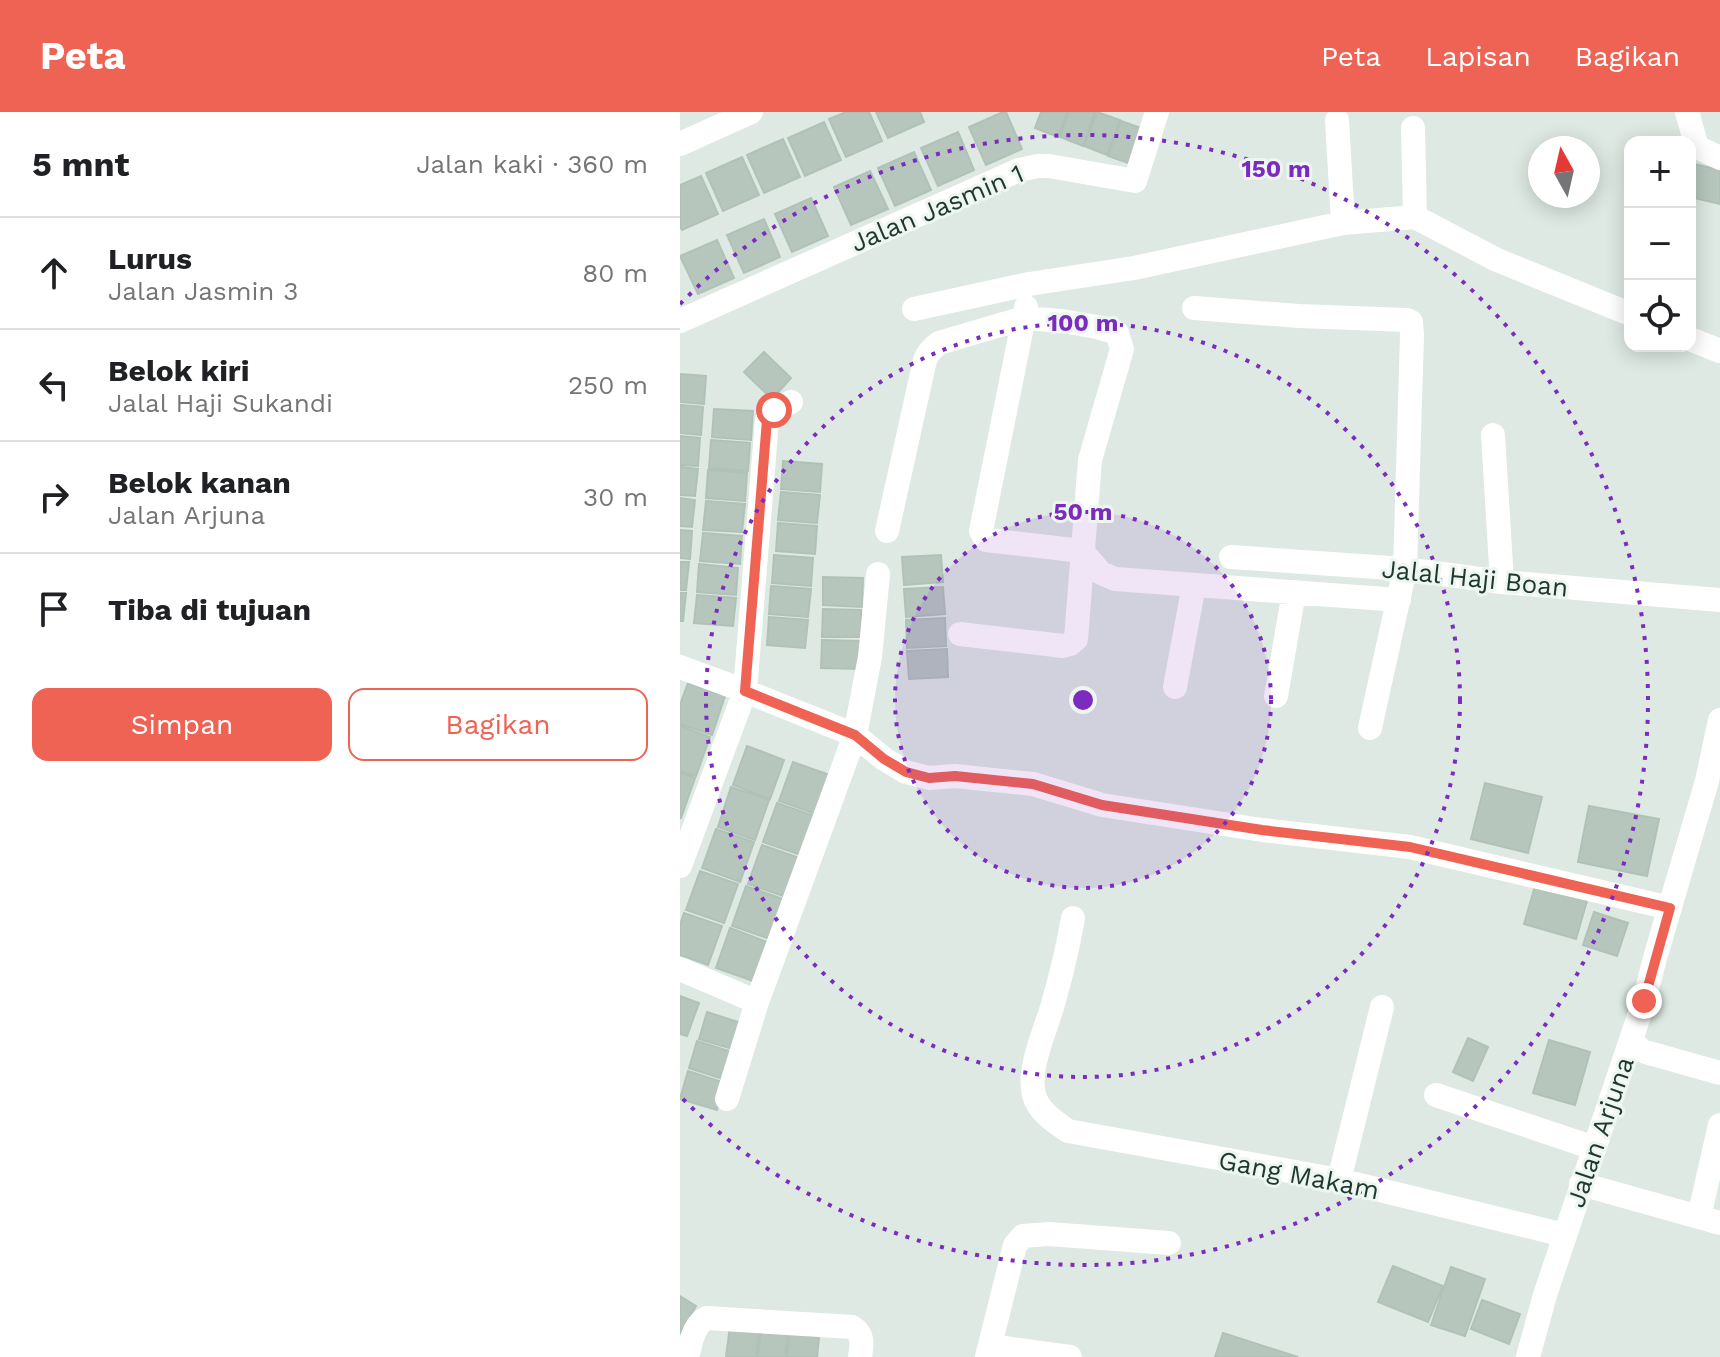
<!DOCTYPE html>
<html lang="id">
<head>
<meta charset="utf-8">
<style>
  :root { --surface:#fff; --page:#f6f6f6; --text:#202124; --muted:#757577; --line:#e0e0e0; --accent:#ef6355 }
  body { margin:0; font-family:"Work Sans",sans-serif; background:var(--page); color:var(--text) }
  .controls { position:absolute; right:24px; top:24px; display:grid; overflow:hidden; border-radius:16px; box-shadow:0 4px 20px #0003 }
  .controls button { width:72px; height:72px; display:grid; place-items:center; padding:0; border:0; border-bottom:2px solid var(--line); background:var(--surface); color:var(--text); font:40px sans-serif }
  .compass { position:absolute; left:848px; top:24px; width:72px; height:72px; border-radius:50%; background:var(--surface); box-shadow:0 4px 20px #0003; rotate:352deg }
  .stop { position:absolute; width:24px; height:24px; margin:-18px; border:6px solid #ef6355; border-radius:50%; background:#fff }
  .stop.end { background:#ef6355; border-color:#fff; box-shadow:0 2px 8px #0008 }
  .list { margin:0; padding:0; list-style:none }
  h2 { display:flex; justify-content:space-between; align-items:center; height:104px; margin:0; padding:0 32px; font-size:34px }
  h2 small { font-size:26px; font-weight:400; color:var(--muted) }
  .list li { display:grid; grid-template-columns:52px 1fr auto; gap:24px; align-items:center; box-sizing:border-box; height:112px; padding:0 32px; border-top:2px solid var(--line) }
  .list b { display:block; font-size:30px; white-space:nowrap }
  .list p { margin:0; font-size:26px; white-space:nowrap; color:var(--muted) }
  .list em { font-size:26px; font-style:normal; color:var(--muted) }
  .actions { display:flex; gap:16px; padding:24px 32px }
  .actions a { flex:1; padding:18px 0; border:2px solid var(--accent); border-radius:16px; text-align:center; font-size:28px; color:var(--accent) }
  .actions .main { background:var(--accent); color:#fff }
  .icon { flex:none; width:44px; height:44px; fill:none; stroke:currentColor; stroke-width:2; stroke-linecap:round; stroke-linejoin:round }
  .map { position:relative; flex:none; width:1040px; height:1245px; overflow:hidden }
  header { display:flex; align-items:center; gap:48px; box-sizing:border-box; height:112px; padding:0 40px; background:var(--accent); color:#fff }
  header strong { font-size:38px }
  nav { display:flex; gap:44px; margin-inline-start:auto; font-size:28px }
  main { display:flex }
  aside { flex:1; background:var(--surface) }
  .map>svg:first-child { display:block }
</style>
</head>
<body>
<header>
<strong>Peta</strong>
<nav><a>Peta</a><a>Lapisan</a><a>Bagikan</a></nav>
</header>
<main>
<aside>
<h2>5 mnt<small>Jalan kaki · 360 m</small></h2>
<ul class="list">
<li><svg class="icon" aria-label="ahead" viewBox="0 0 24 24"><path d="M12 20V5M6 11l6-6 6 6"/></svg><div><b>Lurus</b><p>Jalan Jasmin 3</p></div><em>80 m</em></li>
<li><svg class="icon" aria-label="left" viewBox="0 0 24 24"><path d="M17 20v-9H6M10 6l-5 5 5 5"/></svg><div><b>Belok kiri</b><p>Jalal Haji Sukandi</p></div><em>250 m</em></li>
<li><svg class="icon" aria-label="right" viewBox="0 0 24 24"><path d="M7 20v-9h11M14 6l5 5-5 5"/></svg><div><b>Belok kanan</b><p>Jalan Arjuna</p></div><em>30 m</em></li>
<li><svg class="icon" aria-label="arrive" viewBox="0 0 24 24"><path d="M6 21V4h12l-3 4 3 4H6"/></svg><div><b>Tiba di tujuan</b></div></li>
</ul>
<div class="actions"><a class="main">Simpan</a><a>Bagikan</a></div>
</aside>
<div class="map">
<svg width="1040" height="1245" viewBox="0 0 1040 1245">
  <rect width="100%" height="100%" fill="#dde9e2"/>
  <path fill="#b6c6bd" stroke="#b0c2b8" stroke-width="2" d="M166 0H189L202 29 166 45 149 7Z
    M196 0H240L244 10 208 26Z
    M323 0H326L342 37 306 53 289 15Z
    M361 0H387L378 25 355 16Z
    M389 0H415L403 34 380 25Z
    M417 0 440 8 427 43 404 34Z
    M441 9 464 17 451 52 428 44Z
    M144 10 161 48 125 64 108 26Z
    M278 20 294 58 258 74 241 36Z
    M103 27 120 65 84 81 67 43Z
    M234 40 251 78 215 94 198 56Z
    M62 45 79 83 43 99 26 61Z
    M1010 51 1040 58V92L1010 85Z
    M190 59 208 97 171 113 154 75Z
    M21 64 38 102 2 118 0 114V73Z
    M131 86 148 124 112 140 95 102Z
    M84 107 100 145 64 161 47 123Z
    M37 128 54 166 18 182 0 144Z
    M84 240 111 266 92 287 64 260Z
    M0 262 26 264 24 292 0 290Z
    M0 293 23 295 21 323 0 321Z
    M34 297 73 299 71 328 32 325Z
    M0 324 20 326 18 354 0 353Z
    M31 328 70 331 68 359 29 356Z
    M103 349 142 352 140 380 101 377Z
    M0 355 18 357 15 384 0 383Z
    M28 358 67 361 65 389 26 386Z
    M101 380 140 383 137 411 98 408Z
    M0 386 15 388 12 415 0 414Z
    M26 389 65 392 62 420 23 418Z
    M98 411 137 414 135 442 96 439Z
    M0 418 12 419 10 447 0 446Z
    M23 421 62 424 60 452 20 449Z
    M94 443 133 446 131 474 92 471Z
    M261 443 263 470 224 473 222 445Z
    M0 450H9L6 478H0Z
    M19 452 58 456 56 483 17 480Z
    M143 465 183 466 182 495 143 493Z
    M91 474 131 477 128 505 89 502Z
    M263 475 265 502 226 505 224 477Z
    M0 481H6L3 509H0Z
    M17 483 56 486 53 514 14 511Z
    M143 497 181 498V525H142Z
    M89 505 128 508 125 536 87 533Z
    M265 506 266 534 227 536 226 508Z
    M142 528 181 529 180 557 141 556Z
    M267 537 268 565 229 567 227 539Z
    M8 571 45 584 32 623 0 612V593Z
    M0 614 30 625 16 664 0 659Z
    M67 634 104 648 90 687 53 673Z
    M113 650 150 663 136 702 99 689Z
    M0 661 15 666 1 706H0Z
    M805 671 862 685 848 741 791 727Z
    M51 675 89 688 75 728 38 715Z
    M97 691 135 704 121 743 83 730Z
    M909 694 979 707 967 764 898 750Z
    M36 717 74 730 60 770 22 756Z
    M82 733 120 746 106 785 68 772Z
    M20 759 58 772 44 811 6 798Z
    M66 774 103 787 90 827 52 814Z
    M855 774 907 789 896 827 844 812Z
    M914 800 948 811 937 844 903 833Z
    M4 801 42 814 28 853 0 843V813Z
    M50 816 87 830 73 869 36 856Z
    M0 884 19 891 7 924 0 922Z
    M27 900 64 912 56 938 19 927Z
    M788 926 808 935 793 969 773 960Z
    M869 928 910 940 895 993 853 981Z
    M17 929 55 941 46 968 9 956Z
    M8 959 45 971 37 998 0 987Z
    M713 1154 763 1174 748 1210 698 1190Z
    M771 1155 805 1167 785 1224 751 1213Z
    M0 1184 16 1194 0 1221Z
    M802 1188 840 1202 829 1232 791 1217Z
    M50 1214 79 1217 76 1245H46Z
    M81 1217 108 1221 105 1245H78Z
    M543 1221 618 1245H535Z
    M110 1222 139 1225 137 1245H107Z"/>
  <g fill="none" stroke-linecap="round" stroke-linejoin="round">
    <path stroke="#fff" stroke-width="24" d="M1007 0 1017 35 1040 46
      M657 8 663 111
      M733 16 735 105
      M0 32 71 0
      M346 195 301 419 306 428 402 439 421 461 435 467 719 488
      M514 196 619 204 727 208 731 210 732 223 725 457 690 616
      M234 197 349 172 454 156 663 111 735 105 817 148 950 202
      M0 209 339 58 358 54H369L455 69 477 0
      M1010 227 1040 239
      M813 323 822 470
      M207 419 245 248C248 240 252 236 259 231L344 206 382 209 417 215 437 221 442 237 410 348 396 527 390 532 383 534 280 522
      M551 445 725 457 822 470 1040 488
      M0 555 65 579 175 623 204 647 226 660 249 666 275 664 353 672 422 693 582 718 730 735 990 796
      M495 575 514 473
      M596 584 614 480
      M0 754 65 579 87 308 94 298 111 290
      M393 806C388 835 381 864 373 892 366 917 347 957 354 983 359 1000 374 1009 388 1019L659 1068 884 1123
      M0 857 77 890
      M951 929 962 939 1040 961
      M756 983 914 1036
      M47 987 77 890 175 623 190 545 198 462
      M659 1068 702 895
      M901 1072 1040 1111
      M1019 1105 1040 1013
      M310 1234 390 1245
      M7 1245C11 1232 13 1212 27 1206L172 1215C184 1222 182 1233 180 1245
      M307 1245 335 1133 343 1124 369 1122 489 1131
      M848 1245 865 1183 964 889 975 846 1027 669 1040 608"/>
  </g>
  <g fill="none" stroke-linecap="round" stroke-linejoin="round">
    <path stroke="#ef6355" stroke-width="10" d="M94 298 87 308 65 579 175 623 204 647 226 660 249 666 275 664 353 672 422 693 582 718 730 735 990 796 964 889"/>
  </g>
  <circle cx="403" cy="588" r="188" fill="#7b2cbf" fill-opacity=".12"/>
  <g fill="none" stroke="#7b2cbf" stroke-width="4" stroke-dasharray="4 8">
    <circle cx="403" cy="588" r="188"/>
    <circle cx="403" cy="588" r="377"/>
    <path d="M0 192A565 565 0 1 1 0 984"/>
  </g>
  <g text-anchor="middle" stroke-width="6" stroke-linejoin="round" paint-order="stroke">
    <g font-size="26" fill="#1f382d" stroke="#edf6f0">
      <text transform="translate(257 96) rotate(-23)" y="9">Jalan Jasmin 1</text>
      <text transform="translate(795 466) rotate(6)" y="9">Jalal Haji Boan</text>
      <text transform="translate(920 1020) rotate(-71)" y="9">Jalan Arjuna</text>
      <text transform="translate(619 1063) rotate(11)" y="9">Gang Makam</text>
    </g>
  </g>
  <circle cx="403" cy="588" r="12" fill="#7b2cbf" stroke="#edf6f0" stroke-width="4"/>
  <g font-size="24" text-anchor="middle" font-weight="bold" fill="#7b2cbf" stroke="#edf6f0" stroke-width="6" stroke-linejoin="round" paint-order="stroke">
    <text x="596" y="65">150 m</text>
    <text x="403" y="219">100 m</text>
    <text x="403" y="408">50 m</text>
  </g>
</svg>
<div class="controls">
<button>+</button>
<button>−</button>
<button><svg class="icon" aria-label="locate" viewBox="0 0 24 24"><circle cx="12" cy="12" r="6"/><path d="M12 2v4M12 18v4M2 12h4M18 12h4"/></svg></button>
</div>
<svg class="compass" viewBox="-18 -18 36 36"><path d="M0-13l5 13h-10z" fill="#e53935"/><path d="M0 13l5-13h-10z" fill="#757577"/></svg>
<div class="stop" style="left:94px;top:298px"></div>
<div class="stop end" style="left:964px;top:889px"></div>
</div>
</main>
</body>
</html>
